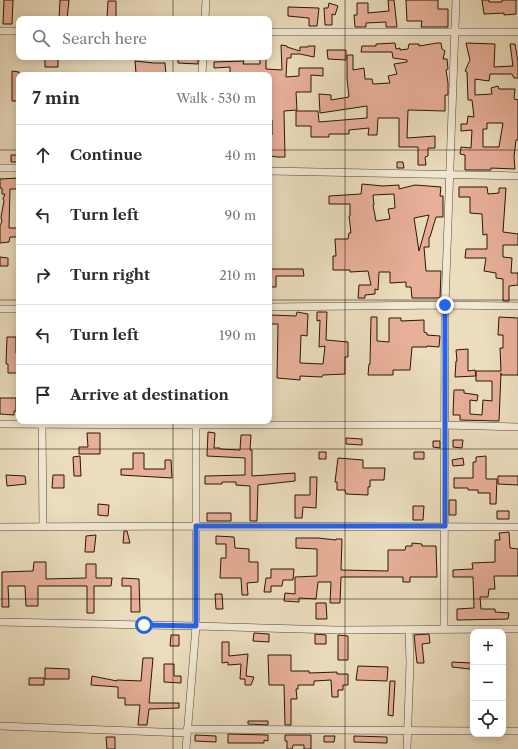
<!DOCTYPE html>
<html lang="en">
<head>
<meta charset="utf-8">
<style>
  :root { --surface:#fff; --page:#f7f7f7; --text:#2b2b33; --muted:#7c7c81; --line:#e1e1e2 }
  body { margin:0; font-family:"Libre Caslon Text",serif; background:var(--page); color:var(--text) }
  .controls { position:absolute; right:12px; bottom:12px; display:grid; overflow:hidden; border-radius:8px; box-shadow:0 2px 10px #0003 }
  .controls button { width:36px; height:36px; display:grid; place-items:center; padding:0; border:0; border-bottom:1px solid var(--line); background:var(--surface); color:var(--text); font:20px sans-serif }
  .stop { position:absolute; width:12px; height:12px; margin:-9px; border:3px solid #2563eb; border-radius:50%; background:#fff }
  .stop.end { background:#2563eb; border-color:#fff; box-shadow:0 1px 4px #0008 }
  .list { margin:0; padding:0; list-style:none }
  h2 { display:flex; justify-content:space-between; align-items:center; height:52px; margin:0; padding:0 16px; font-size:17px }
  h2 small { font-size:13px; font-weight:400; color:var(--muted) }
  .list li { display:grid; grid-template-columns:26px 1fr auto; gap:12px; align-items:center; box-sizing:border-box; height:60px; padding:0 16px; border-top:1px solid var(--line) }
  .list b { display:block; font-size:15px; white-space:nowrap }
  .list em { font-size:13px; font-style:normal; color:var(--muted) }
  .icon { flex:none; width:22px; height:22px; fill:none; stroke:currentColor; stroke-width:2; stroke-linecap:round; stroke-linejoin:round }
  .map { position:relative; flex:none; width:518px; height:749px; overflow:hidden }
  .search { position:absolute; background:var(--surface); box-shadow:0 2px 10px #0003; left:16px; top:16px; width:256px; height:44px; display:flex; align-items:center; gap:10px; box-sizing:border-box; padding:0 14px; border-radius:8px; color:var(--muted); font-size:15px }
  .panel { position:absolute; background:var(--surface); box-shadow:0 2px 10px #0003; left:16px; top:72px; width:256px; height:352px; border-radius:8px }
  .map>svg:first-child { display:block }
</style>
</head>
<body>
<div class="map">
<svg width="518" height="749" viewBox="0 0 518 749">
  <rect width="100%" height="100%" fill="#ebddbe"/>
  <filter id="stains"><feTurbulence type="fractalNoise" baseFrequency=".005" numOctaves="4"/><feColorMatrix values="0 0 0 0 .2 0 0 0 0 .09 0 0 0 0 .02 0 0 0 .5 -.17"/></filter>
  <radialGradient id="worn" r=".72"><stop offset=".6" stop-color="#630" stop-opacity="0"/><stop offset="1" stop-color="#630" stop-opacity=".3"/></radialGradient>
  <path fill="#e8b099" stroke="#281702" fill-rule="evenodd" d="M4 0H13L12 24H3Z
    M60 0H69L67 19H59Z
    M388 0H394L397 27H386V22L366 23V27H355L354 15H357V3H368V13L389 11Z
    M406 0H438V9H448V27H421L422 21H407Z
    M482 0H489V2H502V0H516V14L504 15V13L484 14Z
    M108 1H116V18H107Z
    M329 3 338 6 335 15 332 14V25H325L324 8H328Z
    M288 7 319 8 317 26H309V18L288 16Z
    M395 43 396 49 400 48V50L408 49 409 44H419V46L437 43H441L442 49 445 51 443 59H447L448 69 446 70 448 83V95H445V111L408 110 407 138 435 136V148H428V156L425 157 426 165H418V147H399V118H378L377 135H368L369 128 349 130V134H329V137H311V126H296V111H318L319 122 367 118V106L320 113 319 94 331 95V100L349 97 347 79V55H353V70L364 68 365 79H372L373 84 390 83 388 76 397 74 394 64 407 62V60L393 58 392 52H361L362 46H376V44Z
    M466 43 495 44 494 67 513 66 510 44H515L518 62V78H514L512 74H490L489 81 475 79V95L492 94 491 88 498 86 499 89H515L514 99 518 100V140H516L514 157 515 169 491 168V170H465V155L460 154 461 147 471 148 472 130 461 131V124H467L468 116 474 117 472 100H468L467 72 465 71 470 60ZM487 123H503L499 147H483V129H487Z
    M281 45 287 46V47L300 51V47H308V46H315L314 57 300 54H291V58H287L286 77 299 76V68H323V76L311 75V92H296L297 110 284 111 285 157H278L269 156V135H272V120L269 121V75L230 74V67L214 68V62L244 61 243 64H260V57H266V69L282 70Z
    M327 50H346V60L328 59Z
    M45 57H58V67H45Z
    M178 57 198 58V64L178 63Z
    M135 61 154 63H165L166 75 148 74V73H136Z
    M12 71 19 72V79H18L19 101H12Z
    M11 155H19V162H11Z
    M397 162H403L404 168H397Z
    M19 178V189H10L9 228H19V237H10L9 242 0 243V225L2 222 1 217 4 201 3 199 5 194H2V188H0V179Z
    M362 184 383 186 399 185V189L415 185 441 187 440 196H443V217H436L430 237H429V247H424L426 271H441L440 298H412L411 287H406V282L390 283V272H379L378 290 375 289V294L365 295V298H358L359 285H371L368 271 350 272V270H333V256H336L335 239H348L349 233H351L349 216H350V204H329V196L361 194ZM394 194 395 208 388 209 390 219 376 221 373 205H374L373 195ZM429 215 423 237 419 251 414 218Z
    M459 187H487L488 194 499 193V188H506L503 232 518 234V245H503V257L512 258 511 273H518V285L509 286V301H503V279L496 278V273L484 271 486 258H465L466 249H487V234L483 235 482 214 470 213V197H459Z
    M0 257 8 258V266H0Z
    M269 269H303L304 276H276V287H269Z
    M297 312 308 314 307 336 301 335 300 363 323 364 325 346 319 347 320 320 317 321V312H327L326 340 348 342V357H345V374L323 375 322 377 300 376V380L277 378 278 324H271V315L296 316Z
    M371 317H377V341L389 342V318H401V321L424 320V332L427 333V335L440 336 439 347 427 346V347H412L410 370H393V375H368L369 364H370Z
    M499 317 518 318V375H501V373L499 421 460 420V415H453L454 390H464V393L478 395 477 401 470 400V414L482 415 483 400 492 401V381H476V371H501L500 348H503V335H498Z
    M7 337H16V353L19 354V373H8V364H6Z
    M468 349V371L475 370 476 376 455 377 456 361H457L456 350Z
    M0 398H16V411H14V415L0 414Z
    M208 432 215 433 214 448H220V449L240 450 241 435H251L250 450H252V476L295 473V481L258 485 257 521H250V486L236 485V482H222V484H205V476L245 475V458L207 456Z
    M87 433H100V454H79V447H88Z
    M346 438 362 439V445L346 444Z
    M453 440H463L462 448 453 447Z
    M433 441H440V448L433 447Z
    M319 452H326V459H319Z
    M414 452H424V459H414Z
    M133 453H144V469H165V460H171L172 478 121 475V469H133Z
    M80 456 81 476H74L73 457Z
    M486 456V479H497L496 504H490V493H478V490H468V488H454V478H473V462H476V457Z
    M338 458 363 460V468H385L384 480H370V487H368V495L346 494 345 490H337V482H335Z
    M463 458 464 465 453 466 452 460Z
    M6 475 25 476 26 484 7 486Z
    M53 475H64V488H52Z
    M498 476H518V485L498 484Z
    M310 477H317L316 508 303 507 302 518H295V495H310Z
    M449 500H456V515H449Z
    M98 504 109 505 108 516 98 515Z
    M413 506H424L423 520H413Z
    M497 511H509V519H497Z
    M207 513H231V521H207Z
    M124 531H127L130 543H123Z
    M509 532 510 548 518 549V576H494L495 589H489L488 597H480L481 609H495V612L509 613 508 619 457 620V609L474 608 473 577H453V570L473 569 472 563 495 562V540H500L499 533Z
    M96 535 94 552H85L86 536Z
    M216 536 234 537 235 548 249 549V562H258V582L247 583 248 595H242L241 578H220L221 558H226V544H216Z
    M296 538H318L336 540V539H342L341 570 388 571V550H405L406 546H412V543L422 544V546H436L437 577H410V582H403V577H341L340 603H330L331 582H318L316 599 299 598V602L284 601 285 593 295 594V577L317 576V549L296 548Z
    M34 562H46V579L86 578V564H96V578H112L111 586H94V613H87V586H38V606H26L25 586H8L9 607H2V572L33 571Z
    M271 569H294L293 580H283L282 586H271V592H264L266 578H271Z
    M122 578 139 579 140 612H131V586H122Z
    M215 594H222L223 609H216Z
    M316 603H326L327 619H316Z
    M254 633 269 634V642L253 641Z
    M315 634 326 635V644H315Z
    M429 634 430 643 422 644 424 663H417L414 635Z
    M171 635H179V646H170Z
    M338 635 348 636V660H338Z
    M222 642H229V656L248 654 246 676 254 677 251 685H245V679H240L241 664 228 665V662L222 663Z
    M268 655H291V671H309V673L337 672V674H348V685H343V690H338V697H332L331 680 314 681V685H298V689H296L297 699H291V725H285L284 685H269Z
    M143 658H153L149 703H179V708L149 709 147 725H138L140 705H125V698H118V687L91 685 92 676 117 681V680L141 681Z
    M452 662 471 663 470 669 452 667Z
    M164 664H174V676H181V683L164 682Z
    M358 666 388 667 387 681 356 680Z
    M45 668 69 669V679H45Z
    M29 678H44V685H29Z
    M390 681H395L393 716 388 715Z
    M248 721H268V725L248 724Z
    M228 734 268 735V741L264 740V743H228Z
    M195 735 216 736V742L195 741Z
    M285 735H311V749H304V745H293L292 749H287V741H285Z
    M324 736H335L334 742H324Z
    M354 736 387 737V743L354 742Z
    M106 737H115V749H107Z"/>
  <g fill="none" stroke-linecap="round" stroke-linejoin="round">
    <defs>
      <path id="street" d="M205 19 206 0
        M0 31H19
        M269 32H518
        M202 75 203 57
        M0 168H19
        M269 171 518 176
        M269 307 445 305 518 306
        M0 309H19
        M0 424 196 425H445L518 427
        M42 424 43 527
        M0 527 197 526 518 527
        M0 622 196 626 338 630 518 629
        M444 630 445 305 456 0
        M0 726 187 733
        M187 729 473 731
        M503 731H518
        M186 749 196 626V421
        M407 749 410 663 409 630"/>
    </defs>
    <use href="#street" stroke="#594831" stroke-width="8"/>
    <use href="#street" stroke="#f2e9d5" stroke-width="7"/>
  </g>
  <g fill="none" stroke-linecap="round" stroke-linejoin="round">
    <path stroke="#2563eb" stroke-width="5" d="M144 625 196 626V526H445V305"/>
  </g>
  <path fill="none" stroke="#281702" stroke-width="1" stroke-opacity="0.55" d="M173 0V19M345 0V749M173 57V75M0 150H19M269 150H518M0 300H19M269 300H518M173 421V749M0 449H518M0 599H518"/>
  <rect width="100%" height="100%" filter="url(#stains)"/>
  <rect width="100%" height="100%" fill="url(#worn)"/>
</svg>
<div class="controls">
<button>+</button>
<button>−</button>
<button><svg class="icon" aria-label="locate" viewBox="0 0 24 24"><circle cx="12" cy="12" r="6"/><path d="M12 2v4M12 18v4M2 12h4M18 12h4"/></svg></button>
</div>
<div class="stop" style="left:144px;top:625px"></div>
<div class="stop end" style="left:445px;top:305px"></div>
<div class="search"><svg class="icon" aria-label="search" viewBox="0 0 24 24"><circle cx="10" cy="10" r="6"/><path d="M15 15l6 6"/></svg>Search here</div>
<section class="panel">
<h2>7 min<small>Walk · 530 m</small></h2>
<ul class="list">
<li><svg class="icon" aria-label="ahead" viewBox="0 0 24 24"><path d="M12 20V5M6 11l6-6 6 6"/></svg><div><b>Continue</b></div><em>40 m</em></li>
<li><svg class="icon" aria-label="left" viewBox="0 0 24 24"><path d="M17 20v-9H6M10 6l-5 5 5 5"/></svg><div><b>Turn left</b></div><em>90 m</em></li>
<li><svg class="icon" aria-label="right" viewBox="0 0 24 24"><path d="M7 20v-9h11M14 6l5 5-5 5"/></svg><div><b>Turn right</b></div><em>210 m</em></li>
<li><svg class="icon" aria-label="left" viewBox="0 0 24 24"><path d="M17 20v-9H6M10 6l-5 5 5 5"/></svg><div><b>Turn left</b></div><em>190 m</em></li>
<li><svg class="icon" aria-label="arrive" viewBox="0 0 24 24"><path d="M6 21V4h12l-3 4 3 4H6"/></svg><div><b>Arrive at destination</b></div></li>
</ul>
</section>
</div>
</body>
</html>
